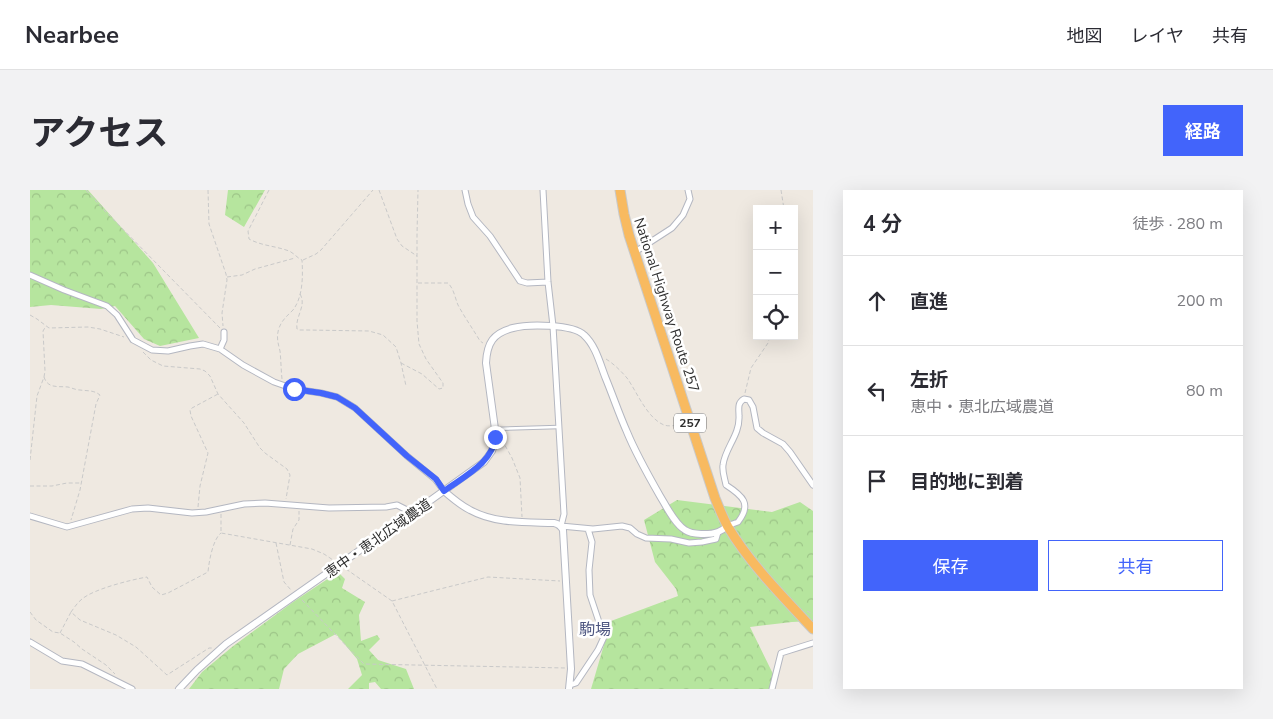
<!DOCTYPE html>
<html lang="ja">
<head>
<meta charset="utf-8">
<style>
  :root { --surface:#fff; --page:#f2f2f3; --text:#2b2b33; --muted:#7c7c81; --line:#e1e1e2; --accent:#4264fb }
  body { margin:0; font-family:"Nunito Sans","Noto Sans JP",sans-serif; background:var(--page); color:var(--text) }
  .controls { position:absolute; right:15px; top:15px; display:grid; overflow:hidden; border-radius:0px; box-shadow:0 5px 20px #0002 }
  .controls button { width:45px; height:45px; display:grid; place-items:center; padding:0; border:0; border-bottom:1px solid var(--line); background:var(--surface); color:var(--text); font:25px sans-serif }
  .stop { position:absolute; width:15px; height:15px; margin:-11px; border:4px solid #4264fb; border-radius:50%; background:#fff }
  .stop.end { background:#4264fb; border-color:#fff; box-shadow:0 1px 5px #0008 }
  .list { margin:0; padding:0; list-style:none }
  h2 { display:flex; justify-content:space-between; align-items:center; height:65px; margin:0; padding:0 20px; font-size:21px }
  h2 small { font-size:16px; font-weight:400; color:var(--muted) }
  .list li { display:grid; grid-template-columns:32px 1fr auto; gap:15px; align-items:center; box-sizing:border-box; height:90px; padding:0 20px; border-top:1px solid var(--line) }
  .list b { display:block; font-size:19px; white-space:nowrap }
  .list p { margin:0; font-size:16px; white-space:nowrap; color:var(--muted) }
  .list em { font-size:16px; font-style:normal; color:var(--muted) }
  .actions { display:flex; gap:10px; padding:15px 20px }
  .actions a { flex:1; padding:11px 0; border:1px solid var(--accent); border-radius:0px; text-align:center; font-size:18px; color:var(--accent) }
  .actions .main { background:var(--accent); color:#fff }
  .icon { flex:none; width:28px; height:28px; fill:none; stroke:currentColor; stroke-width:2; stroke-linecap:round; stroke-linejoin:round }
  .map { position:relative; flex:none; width:783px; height:499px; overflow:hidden; border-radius:0px }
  header { display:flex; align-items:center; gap:30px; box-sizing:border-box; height:70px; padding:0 25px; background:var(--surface); border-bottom:1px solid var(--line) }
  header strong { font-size:24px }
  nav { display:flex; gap:28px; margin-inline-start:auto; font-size:18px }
  .intro { display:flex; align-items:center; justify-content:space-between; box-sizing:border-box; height:120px; padding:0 30px }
  h1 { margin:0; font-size:35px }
  .button { padding:12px 22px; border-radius:0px; background:var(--accent); color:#fff; font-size:18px; font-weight:700 }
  main { display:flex; gap:30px; padding:0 30px }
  aside { flex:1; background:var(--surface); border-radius:0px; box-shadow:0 5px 20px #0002 }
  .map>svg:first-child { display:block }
</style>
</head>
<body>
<header>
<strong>Nearbee</strong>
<nav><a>地図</a><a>レイヤ</a><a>共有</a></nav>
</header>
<div class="intro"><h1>アクセス</h1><a class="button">経路</a></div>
<main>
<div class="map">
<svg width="783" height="499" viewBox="0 0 783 499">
  <defs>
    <pattern id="forest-crowns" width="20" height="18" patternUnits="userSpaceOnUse" patternTransform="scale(1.25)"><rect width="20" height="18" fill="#b6e59e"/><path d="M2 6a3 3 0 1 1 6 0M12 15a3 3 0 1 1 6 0" fill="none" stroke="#9dc588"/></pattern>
  </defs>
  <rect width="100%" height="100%" fill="#efe9e1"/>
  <path fill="url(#forest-crowns)" d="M0 0H58L123 73 169 148 130 156 114 149 85 116 71 119 21 115 0 117Z
    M198 0H235L214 37 195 25Z
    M647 310 742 322 770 312 783 321V431L762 432 720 437 745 488 743 499H561L581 431 648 406 646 399 625 372 614 330Z
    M308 382 315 389 312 398 335 412 329 425 331 451 347 445 350 449 339 460 348 470 376 479 384 499H351L345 492 339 493V499H318L332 485 327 469 306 444 268 464 254 479 249 499H159L172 482 202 457 263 412Z"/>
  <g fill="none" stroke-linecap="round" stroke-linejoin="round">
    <defs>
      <path id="service" d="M466 239 528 237"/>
      <path id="minor" d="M435 0 438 14 443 27 460 46 490 91 497 93 518 92
        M513 0 518 92 523 136 534 324 531 336 563 339 592 336 600 338 607 344 616 348 641 349 659 353 672 352 686 349 688 342
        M605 62 642 38 653 25 660 9 658 0
        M0 85 34 100 77 116 87 125 103 150 122 160 138 161 160 156 173 154 190 159 213 175 244 192 264 199 291 203 307 207 325 218 377 266 405 289 414 301
        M190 159 194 150V142
        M0 326 37 337 102 319 118 318 162 323 176 322 214 314 235 313 299 318 356 317 367 315 375 319 380 325
        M697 336 708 332C722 314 713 306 696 295 695 289 692 282 693 275 695 258 710 245 709 226 709 219 707 213 714 209L719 210 723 217 727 238 733 243 753 254 760 262 783 295
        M0 452 32 471 52 474 102 499
        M540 495 546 493 568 460 574 447 560 405 559 380 562 352 558 339
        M742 499 751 463 783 453"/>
      <path id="tertiary" d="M414 301C422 308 430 315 440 320 465 334 496 332 524 333 529 334 531 336 533 340L541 479 539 499
        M149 499 167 480 196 454 380 325 454 272 462 261 465 250V239L456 173C457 153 463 143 483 138 498 134 543 134 554 145 566 156 570 174 576 189 583 206 589 224 597 242 606 264 618 285 630 306 636 316 645 334 655 340 662 345 680 345 688 342 691 341 695 338 697 336"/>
      <path id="trunk" d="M590 0 594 24 599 45 685 308C689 318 693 328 698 337 721 375 753 407 783 439"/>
    </defs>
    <use href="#service" stroke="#b4b7c1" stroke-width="4.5"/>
    <use href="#minor" stroke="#b4b7c1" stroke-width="7"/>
    <use href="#tertiary" stroke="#b4b7c1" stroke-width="8"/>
    <use href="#trunk" stroke="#c9c9c9" stroke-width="11"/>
    <path stroke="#c9c9c9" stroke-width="1" stroke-dasharray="4 2.5" stroke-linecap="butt" d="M56 0 76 22 190 138
      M178 0 179 34 196 84 197 90 192 123 193 136
      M239 0 218 41 219 49C232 56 246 56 259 61 264 63 267 68 272 70 273 86 273 107 263 120 257 126 252 130 249 138 246 147 248 153 250 161 251 170 251 180 252 189
      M349 0 367 49 372 56 387 66
      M751 0 754 19
      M273 70 286 64 291 60 343 0
      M197 87 212 85 225 79 265 68
      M727 92C722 98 724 102 727 109
      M388 93H418C424 99 425 108 428 115 435 128 443 139 450 151L453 153
      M270 104C277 116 265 126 267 139L269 140H277L339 141 353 145 366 157 371 173 376 196
      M0 125 7 129 19 138 58 137 70 139 94 147
      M113 162 121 170 133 176 170 179 175 181 180 186 188 204 214 233 230 258 235 263 257 279 260 285 256 309
      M576 169C584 174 591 181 597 188 607 202 617 228 634 235 640 237 648 235 654 234
      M371 173 392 184 409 199 413 198V193L396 169 389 154 387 131V45L388 0
      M14 187C18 199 28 196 38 197 42 198 46 200 50 200 57 201 64 200 70 205L66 214 50 300 41 330
      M715 203 721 178 738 153 740 146
      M472 250 482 268 490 288 492 327
      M0 270 7 206 14 187 15 181 13 141 16 136
      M0 296H22L37 293H50
      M168 317 170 296 178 263 161 226 160 220 162 218 188 204
      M191 324V343L282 359 294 364 303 370
      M246 353 254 392 261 400
      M260 355 263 339 269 330V321
      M316 379 362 411 407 499
      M272 410 334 474 536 478
      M362 411 458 387 530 391
      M777 421 783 424
      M0 422 6 430 23 442 30 443 44 452 52 459 76 475 85 484
      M41 422C44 418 47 413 52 409 64 399 100 390 117 387L122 397 131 405 138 403 178 382C179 371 183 349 191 343
      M30 443 41 422 50 430 86 445 106 457 137 485 179 458H182"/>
    <use href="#service" stroke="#fff" stroke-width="2.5"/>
    <use href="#minor" stroke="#fff" stroke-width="5"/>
    <use href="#tertiary" stroke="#fff" stroke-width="6"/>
    <use href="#trunk" stroke="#f8ba60" stroke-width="9"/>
  </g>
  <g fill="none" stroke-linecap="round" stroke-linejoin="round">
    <path stroke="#4264fb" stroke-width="6" d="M264 199 291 203 307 207 325 218 377 266 406 289 414 301C433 287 464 272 465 247"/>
  </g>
  <g text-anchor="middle" stroke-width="5" stroke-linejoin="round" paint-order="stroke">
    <rect fill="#fff" stroke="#6d6d6d" stroke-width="1" x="644" y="223.5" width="32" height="19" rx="4"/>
    <g font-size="12" font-weight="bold" fill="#2e2e2e">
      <text x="660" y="237">257</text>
    </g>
    <g font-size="14" fill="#2e2e2e" stroke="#fff">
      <text transform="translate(637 115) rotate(72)" y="5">National Highway Route 257</text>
      <text transform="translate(348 348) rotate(-35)" y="5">恵中・恵北広域農道</text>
    </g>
    <g font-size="16" fill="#4d5680" stroke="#fff">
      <text x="565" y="445">駒場</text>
    </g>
  </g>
</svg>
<div class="controls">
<button>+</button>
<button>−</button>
<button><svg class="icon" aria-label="locate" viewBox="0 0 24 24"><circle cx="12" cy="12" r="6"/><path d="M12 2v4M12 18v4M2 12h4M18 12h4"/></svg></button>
</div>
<div class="stop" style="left:264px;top:199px"></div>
<div class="stop end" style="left:465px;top:247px"></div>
</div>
<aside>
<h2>4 分<small>徒歩 · 280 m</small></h2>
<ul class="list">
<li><svg class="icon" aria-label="ahead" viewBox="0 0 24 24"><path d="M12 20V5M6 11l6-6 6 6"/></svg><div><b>直進</b></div><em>200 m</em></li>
<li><svg class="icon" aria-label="left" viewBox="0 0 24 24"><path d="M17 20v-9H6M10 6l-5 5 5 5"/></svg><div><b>左折</b><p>恵中・恵北広域農道</p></div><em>80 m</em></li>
<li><svg class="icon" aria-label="arrive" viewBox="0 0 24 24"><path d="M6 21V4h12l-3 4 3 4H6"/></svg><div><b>目的地に到着</b></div></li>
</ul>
<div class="actions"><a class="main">保存</a><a>共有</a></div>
</aside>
</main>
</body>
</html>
